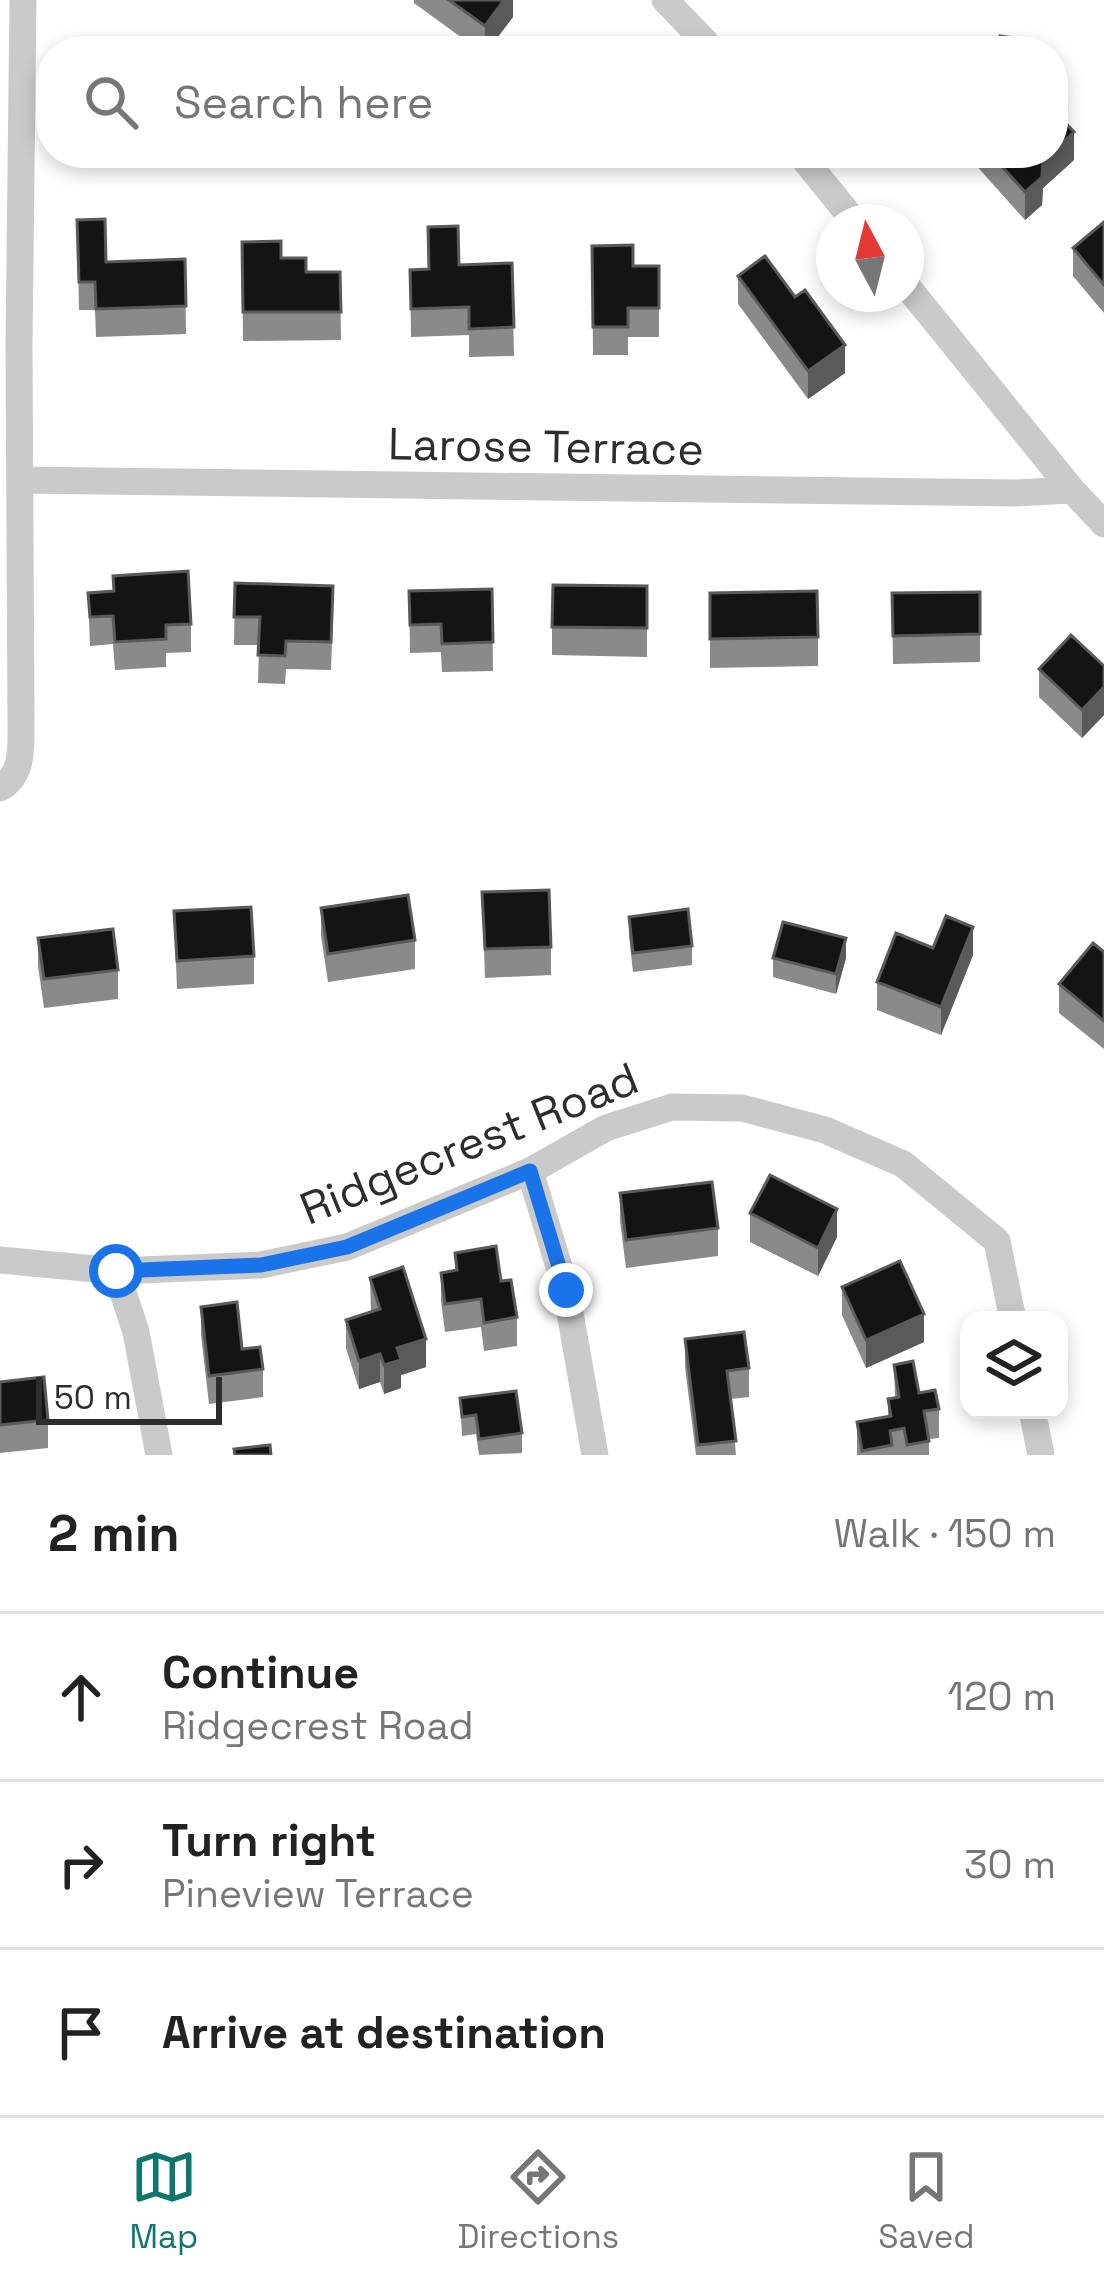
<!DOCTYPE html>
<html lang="en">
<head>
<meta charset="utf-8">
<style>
  :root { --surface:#fff; --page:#f2f2f2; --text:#222; --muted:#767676; --line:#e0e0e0; --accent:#0f766e }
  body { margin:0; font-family:"Space Grotesk",sans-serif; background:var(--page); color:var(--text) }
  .controls { position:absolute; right:36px; bottom:36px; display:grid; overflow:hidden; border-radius:24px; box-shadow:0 6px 18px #0003 }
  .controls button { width:108px; height:108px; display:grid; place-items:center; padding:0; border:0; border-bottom:3px solid var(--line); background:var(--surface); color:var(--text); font:60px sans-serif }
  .compass { position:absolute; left:816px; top:204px; width:108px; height:108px; border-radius:50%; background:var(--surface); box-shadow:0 6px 18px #0003; rotate:353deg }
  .scale { position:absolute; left:36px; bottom:30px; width:186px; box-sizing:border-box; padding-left:12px; border:6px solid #2d2d2d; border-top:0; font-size:33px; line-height:42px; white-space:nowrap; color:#2d2d2d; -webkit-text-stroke:9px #fff; paint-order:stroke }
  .stop { position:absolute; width:36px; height:36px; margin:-27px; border:9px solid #1a73e8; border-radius:50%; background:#fff }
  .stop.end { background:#1a73e8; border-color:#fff; box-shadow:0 3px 12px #0008 }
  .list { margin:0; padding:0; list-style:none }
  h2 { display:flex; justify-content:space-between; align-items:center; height:156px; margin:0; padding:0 48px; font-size:51px }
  h2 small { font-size:39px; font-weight:400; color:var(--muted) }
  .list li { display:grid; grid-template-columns:78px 1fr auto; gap:36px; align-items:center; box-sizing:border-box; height:168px; padding:0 48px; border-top:3px solid var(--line) }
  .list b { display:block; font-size:45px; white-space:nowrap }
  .list p { margin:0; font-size:39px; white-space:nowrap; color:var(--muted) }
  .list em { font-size:39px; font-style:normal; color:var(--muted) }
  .icon { flex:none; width:66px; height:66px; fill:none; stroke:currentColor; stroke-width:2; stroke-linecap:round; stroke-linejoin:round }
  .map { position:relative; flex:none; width:1104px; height:1455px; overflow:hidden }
  .search { position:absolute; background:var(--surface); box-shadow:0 6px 18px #0003; left:36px; right:36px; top:36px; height:132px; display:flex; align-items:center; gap:30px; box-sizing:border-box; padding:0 42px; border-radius:48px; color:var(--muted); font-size:45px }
  .sheet { height:660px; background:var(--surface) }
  nav { display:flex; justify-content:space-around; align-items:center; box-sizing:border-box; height:168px; border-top:3px solid var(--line); background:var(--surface); font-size:33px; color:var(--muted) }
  nav a { display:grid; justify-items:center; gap:6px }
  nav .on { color:var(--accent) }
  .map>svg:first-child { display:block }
</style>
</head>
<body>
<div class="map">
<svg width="1104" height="1455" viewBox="0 0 1104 1455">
  <rect width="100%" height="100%" fill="#fff"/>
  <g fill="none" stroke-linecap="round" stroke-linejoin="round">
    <path stroke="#cacaca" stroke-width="27" d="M665 0 714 51
      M799 153 855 222
      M906 285 1072 490 1104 524
      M20 480 1015 493 1072 490
      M0 788C23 775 21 749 21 725L19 344 23 0
      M530 1171 566 1290 595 1455
      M0 1260 116 1271 261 1265 347 1247 530 1171 606 1128 672 1107 742 1108 825 1130 903 1164 997 1241 1013 1320
      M116 1271 136 1332 159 1455
      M1032 1410 1041 1455"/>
  </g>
  <path fill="#8a8a8a" d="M414 0H513V17L487 51H480L414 3Z
    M974 153H1053L1074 160 1043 188 1042 205 1025 220 974 163Z
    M77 220 106 262 185 259 186 334 96 337 95 310H79Z
    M1104 222V313L1073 276V248Z
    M242 242 306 272H340L341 340 243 341Z
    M592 246 633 266H659V337H628V355H593Z
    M512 263 514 356 469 357V335L411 337 410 270 428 269 459 265Z
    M738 276 845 373 808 399 738 304Z
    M235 583 333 614 331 670 286 669 285 684 258 683 259 645H234Z
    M647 586V657L552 655V627Z
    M492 589 493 671 442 672 441 652 410 653 409 591Z
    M88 593 191 624V652L166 653V667L115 670 113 644 90 646Z
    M710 593 818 637V666L710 668Z
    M892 593 980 634V662L893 664Z
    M1104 666V715L1082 738 1039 697V669Z
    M482 892 551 947V975L485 978Z
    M321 908 415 940V969L328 982 321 936Z
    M174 911 254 956V984L177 989Z
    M629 917 692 946V965L633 972 629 936Z
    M38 938 118 970V999L44 1008 38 966Z
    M1104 952V1049L1059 1013V984Z
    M973 955 941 1035 877 1010V982Z
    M773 958H846L836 994 773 977Z
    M620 1193 718 1228V1256L626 1268 620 1221Z
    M750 1213 837 1237 818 1276 750 1242Z
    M455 1253 501 1281 517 1317V1346L484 1351 481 1327 445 1332 441 1301V1273L455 1270Z
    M370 1278 426 1367 401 1375V1388L384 1394 380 1382 359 1389 346 1348V1320L371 1312Z
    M842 1287 924 1342 866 1368 842 1315Z
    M201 1307 263 1369V1397L209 1404 201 1335Z
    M685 1339 749 1368V1397L731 1399 736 1455H696L685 1367Z
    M894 1365 919 1393 939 1409V1438L929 1439V1455H857V1422L888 1416V1399L895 1398Z
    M0 1382 48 1420V1448L0 1453Z
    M460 1398 522 1433V1453L479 1455 476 1434 462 1436Z"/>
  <path fill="#5a5a5a" d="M504 0H513V17L487 51H485V26Z
    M1074 132V160L1043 188 1042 205 1025 220V192L1043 159 1053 153V151Z
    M845 345V373L808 399V371Z
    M1104 687V715L1082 738V710Z
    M973 927V955L941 1035V1007Z
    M846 938V958L836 994V974Z
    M837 1209V1237L818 1276V1248Z
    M924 1314V1342L866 1368V1340Z
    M426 1339V1367L401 1375V1388L384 1394V1365L397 1348Z
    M380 1354V1382L359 1389V1361Z"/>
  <path fill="#141414" stroke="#5a5a5a" stroke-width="3" d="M449 0H504L485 26Z
    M1000 36 1029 40 1028 51H999Z
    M1053 118 1062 119 1074 132 1053 151Z
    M990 153H1051L1043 159 1042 177 1025 192Z
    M105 219 106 262 185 259 186 306 96 309 95 282H79L77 220Z
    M1104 222V285L1073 248Z
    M458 226 459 265 512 263 514 327 469 329V307L411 309 410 270 429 269 428 227Z
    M281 241V258H306V272H340L341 312H243L242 242Z
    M633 245V266H659V308H628V327H593L592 246Z
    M765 256 795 297 805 290 845 345 808 371 738 276Z
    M188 571 191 624 166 625V639L115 642 113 616 90 617 88 593 114 591 113 576Z
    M235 583 333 586 331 642 286 641 285 656 258 655 260 617H234Z
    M553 585 647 586V628L552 627Z
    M492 589 493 642 442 644 441 624 410 625 409 591Z
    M817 591 818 637 710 639V593Z
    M980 592V634L893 636 892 593Z
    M1071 635 1104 666V687L1082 710 1039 669Z
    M549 890 551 947 485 949 482 892Z
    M408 895 415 940 328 954 321 908Z
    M251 907 254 956 177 961 174 911Z
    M688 909 692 946 633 953 629 917Z
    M946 916 973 927 941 1007 877 982 896 933 933 948Z
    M783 922 846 938 836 974 773 958Z
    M113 929 118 970 44 979 38 938Z
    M1093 943 1104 952V1021L1059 984Z
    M770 1175 837 1209 818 1248 750 1213Z
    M712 1182 718 1228 626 1240 620 1193Z
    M496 1246 501 1281 511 1280 517 1317 484 1323 481 1299 445 1304 441 1273 457 1270 455 1253Z
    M900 1261 924 1314 866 1340 842 1287Z
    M403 1267 426 1339 397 1348 401 1360 384 1365 380 1354 359 1361 346 1320 380 1309 370 1278Z
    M237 1302 242 1349 260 1347 263 1369 209 1376 201 1307Z
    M744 1332 749 1368 727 1371 736 1441 698 1445 685 1339Z
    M913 1361 919 1393 935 1390 939 1409 924 1411 929 1441 907 1445 904 1428 890 1431 892 1445 862 1451 857 1422 891 1416 888 1399 899 1397 894 1365Z
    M44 1377 48 1420 0 1425V1382Z
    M516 1391 522 1433 479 1439 476 1415 462 1417 460 1398Z
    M270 1445 271 1455H235L234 1449Z"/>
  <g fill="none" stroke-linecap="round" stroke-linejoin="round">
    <path stroke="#1a73e8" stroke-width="15" d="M116 1271 261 1265 347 1247 530 1171 566 1290"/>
  </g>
  <g text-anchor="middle" stroke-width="12" stroke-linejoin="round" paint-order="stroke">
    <g font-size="45" fill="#2d2d2d" stroke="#fff">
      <text transform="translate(546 446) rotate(1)" y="16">Larose Terrace</text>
      <text transform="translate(469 1143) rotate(-22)" y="16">Ridgecrest Road</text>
    </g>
  </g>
</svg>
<div class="controls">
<button><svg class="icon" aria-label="layers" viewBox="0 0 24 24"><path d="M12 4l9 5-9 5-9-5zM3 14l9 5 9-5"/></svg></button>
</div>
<svg class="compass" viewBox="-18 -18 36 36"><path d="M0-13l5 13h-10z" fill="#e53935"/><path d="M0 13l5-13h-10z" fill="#767676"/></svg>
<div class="scale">50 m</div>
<div class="stop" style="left:116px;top:1271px"></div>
<div class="stop end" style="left:566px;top:1290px"></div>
<div class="search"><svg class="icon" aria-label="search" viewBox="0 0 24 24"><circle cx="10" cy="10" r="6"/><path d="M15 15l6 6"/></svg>Search here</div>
</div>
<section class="sheet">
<h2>2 min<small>Walk · 150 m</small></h2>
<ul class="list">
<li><svg class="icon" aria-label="ahead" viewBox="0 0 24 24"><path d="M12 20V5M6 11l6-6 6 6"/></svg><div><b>Continue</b><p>Ridgecrest Road</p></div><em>120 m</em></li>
<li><svg class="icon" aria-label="right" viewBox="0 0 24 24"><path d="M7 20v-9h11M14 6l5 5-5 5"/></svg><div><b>Turn right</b><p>Pineview Terrace</p></div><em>30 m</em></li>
<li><svg class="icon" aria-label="arrive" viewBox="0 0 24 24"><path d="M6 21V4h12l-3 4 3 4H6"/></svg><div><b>Arrive at destination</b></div></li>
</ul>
</section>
<nav>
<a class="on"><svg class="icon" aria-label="map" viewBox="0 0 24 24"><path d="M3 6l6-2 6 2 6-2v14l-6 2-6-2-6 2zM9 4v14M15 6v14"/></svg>Map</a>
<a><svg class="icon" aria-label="directions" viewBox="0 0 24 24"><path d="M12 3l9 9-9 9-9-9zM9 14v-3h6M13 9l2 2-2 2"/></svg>Directions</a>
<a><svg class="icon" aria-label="saved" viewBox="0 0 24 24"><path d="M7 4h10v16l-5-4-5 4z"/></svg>Saved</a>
</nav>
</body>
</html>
